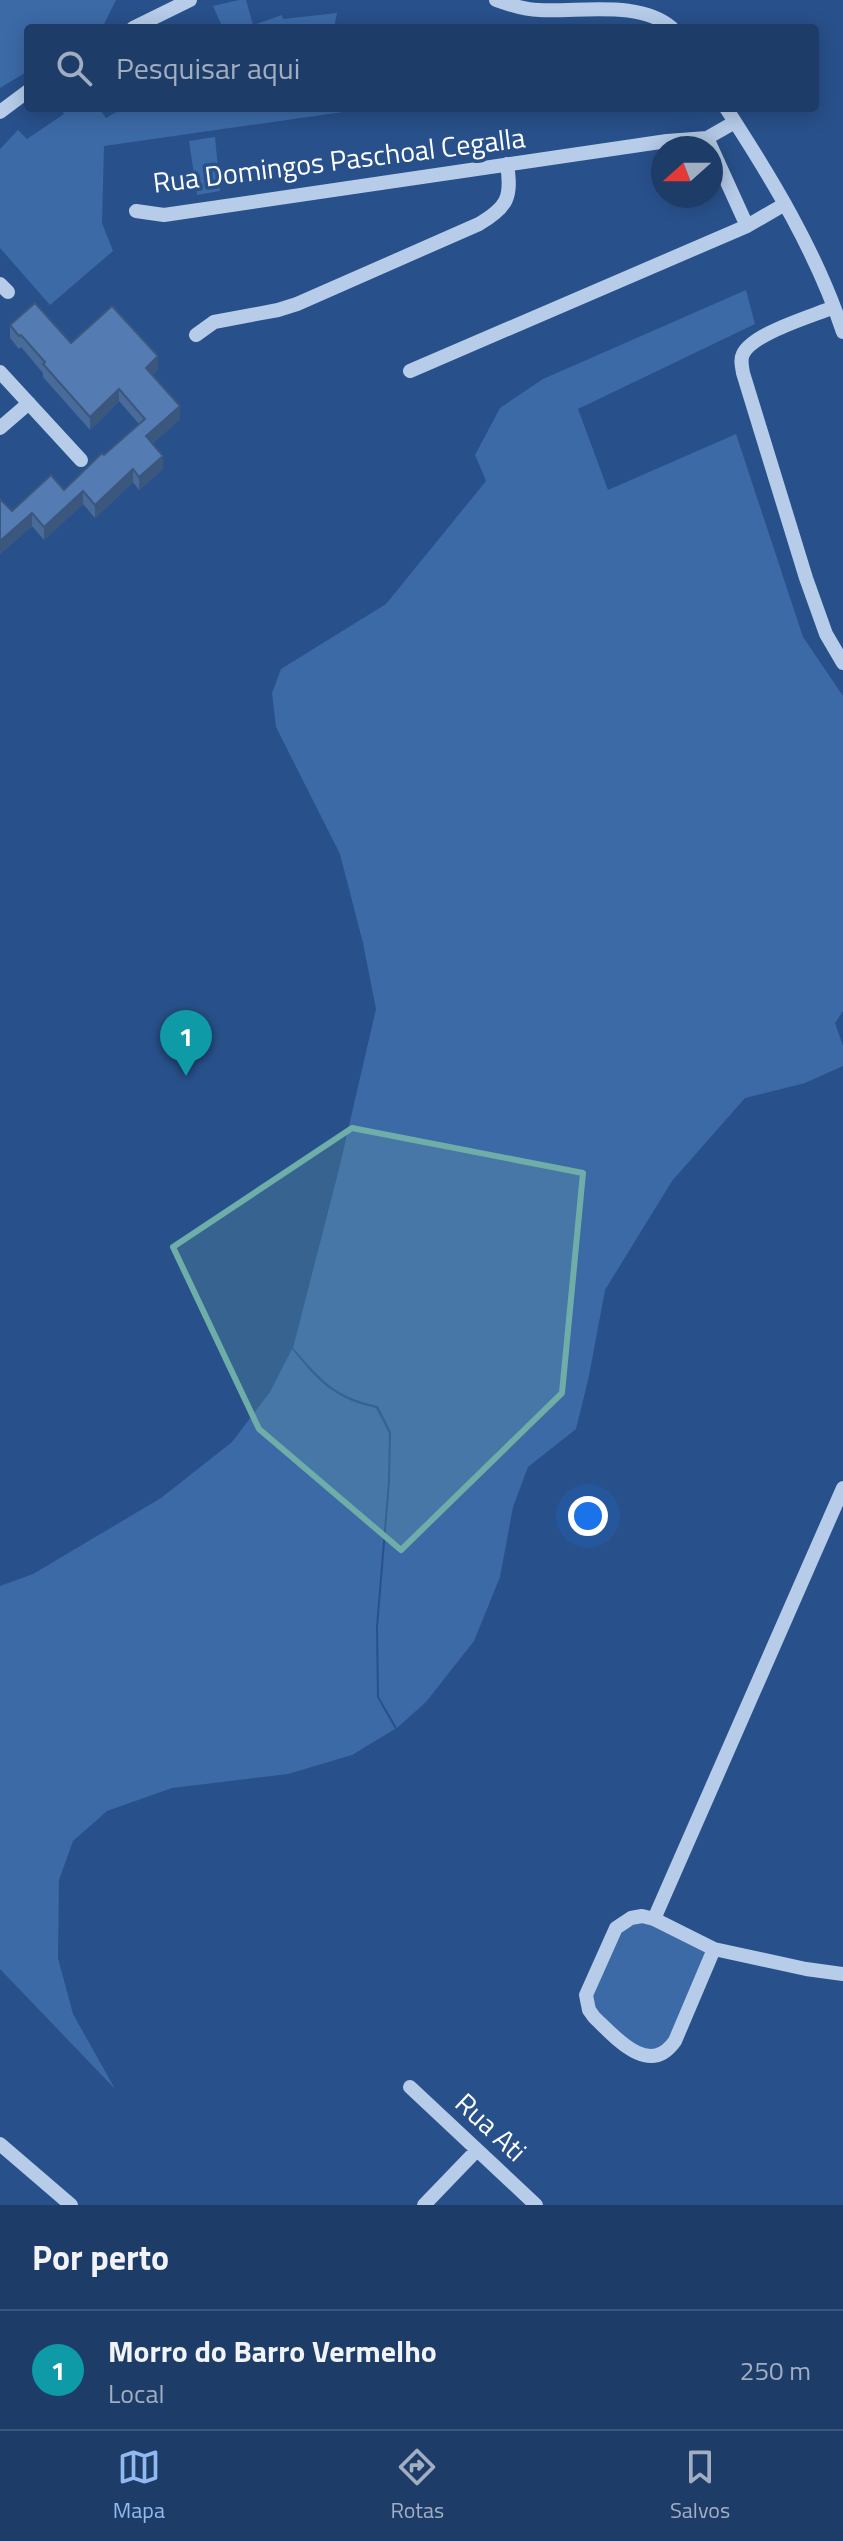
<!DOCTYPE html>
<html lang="pt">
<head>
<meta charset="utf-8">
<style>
  :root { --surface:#1e3c68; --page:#2b4771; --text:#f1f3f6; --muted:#a1adc0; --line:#3c567c; --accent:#90b9f0 }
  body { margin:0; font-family:"Titillium Web",sans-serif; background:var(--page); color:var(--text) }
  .compass { position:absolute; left:651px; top:136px; width:72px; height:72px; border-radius:50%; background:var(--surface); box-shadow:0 4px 20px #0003; rotate:249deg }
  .you { position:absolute; left:588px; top:1516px; width:28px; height:28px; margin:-20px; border:6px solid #fff; border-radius:50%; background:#1a73e8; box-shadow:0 0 0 12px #1a73e833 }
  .badge { display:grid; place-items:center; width:52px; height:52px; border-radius:50%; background:var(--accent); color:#fff; font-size:26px; font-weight:700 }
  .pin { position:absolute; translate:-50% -66px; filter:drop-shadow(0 2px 4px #0008) }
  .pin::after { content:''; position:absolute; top:42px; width:28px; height:24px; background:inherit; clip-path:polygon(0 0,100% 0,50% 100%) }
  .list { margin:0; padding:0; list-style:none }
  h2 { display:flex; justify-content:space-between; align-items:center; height:104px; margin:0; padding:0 32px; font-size:34px }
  h2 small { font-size:26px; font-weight:400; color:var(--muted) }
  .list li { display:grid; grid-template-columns:52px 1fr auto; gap:24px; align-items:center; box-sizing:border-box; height:120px; padding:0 32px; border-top:2px solid var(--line) }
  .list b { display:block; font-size:30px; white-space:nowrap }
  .list p { margin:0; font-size:26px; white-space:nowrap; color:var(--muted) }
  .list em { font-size:26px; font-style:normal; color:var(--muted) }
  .icon { flex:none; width:44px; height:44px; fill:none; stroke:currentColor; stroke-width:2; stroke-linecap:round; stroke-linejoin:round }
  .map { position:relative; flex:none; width:843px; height:2205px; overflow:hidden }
  .search { position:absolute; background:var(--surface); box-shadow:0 4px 20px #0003; left:24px; right:24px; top:24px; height:88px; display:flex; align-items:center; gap:20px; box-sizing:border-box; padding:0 28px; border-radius:8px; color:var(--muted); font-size:30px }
  .sheet { height:224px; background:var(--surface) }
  nav { display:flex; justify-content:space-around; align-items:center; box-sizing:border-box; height:112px; border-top:2px solid var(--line); background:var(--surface); font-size:22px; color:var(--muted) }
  nav a { display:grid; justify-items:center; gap:4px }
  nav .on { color:var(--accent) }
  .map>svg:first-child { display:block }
</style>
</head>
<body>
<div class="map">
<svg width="843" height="2205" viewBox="0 0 843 2205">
  <rect width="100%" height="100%" fill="#28508a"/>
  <path fill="#3c6aa7" d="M0 0H116L102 28H28V71L0 88Z
    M239 0H246L253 25 282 15 283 19 337 13 334 28H219L222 26 213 6Z
    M61 108H99L106 118 123 108H371L104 146 102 223 113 251 50 305 0 248V149L18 130 27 139 64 114Z
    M215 137 220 191 197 195 189 141Z
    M746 290 755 324 578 409 608 490 736 434 803 637 843 696V1011L835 1023 843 1046V1066L805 1083 745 1098 672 1181 605 1290 589 1376 576 1429 528 1467 513 1507 500 1577 474 1641 426 1702 397 1728 379 1697 378 1627 390 1481 391 1432 378 1406C335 1397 321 1380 293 1348L339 1169 376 1009 363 943 340 854 276 727 272 693 281 669 386 604 486 481 475 455 500 408 543 379Z
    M292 1349C318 1381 334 1399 376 1408L389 1433 388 1481 376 1627 377 1697 395 1729 352 1755 288 1774 172 1788 107 1811 73 1841 59 1880 58 1958 73 2014 115 2089 0 1969V1586L33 1574 161 1498 232 1442 270 1392Z
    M653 1922 709 1950 670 2043 662 2050 640 2052 596 2017 591 2000 623 1930 637 1923Z"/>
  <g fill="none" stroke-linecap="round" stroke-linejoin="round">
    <path stroke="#b6cce9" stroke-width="14" d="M496 0C510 5 525 10 539 10 583 12 640 0 672 28
      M133 28 190 0
      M726 108C772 179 816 251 843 332
      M0 112 28 91
      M707 138 747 226
      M136 211 164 215 667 141 707 138 735 122
      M0 284 8 292
      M834 307C813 316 753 333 743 354 740 360 742 366 743 373L806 578 826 634 843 663
      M196 335 214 322 278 310 297 304 479 224C508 207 512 197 507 164
      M410 371 747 226 785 204
      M0 372 81 460
      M0 428 29 403
      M654 1919 843 1488
      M714 1949 675 2041C649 2078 615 2037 594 2017L589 2010 586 1995 616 1928 631 1918 642 1916 654 1919 714 1949 806 1969 843 1974
      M410 2087 536 2205
      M0 2144 71 2205
      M424 2205 477 2150"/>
  </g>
  <path fill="#486b9a" d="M10 325 158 369 152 375 180 419 153 443 163 469 139 490 133 482 95 518 83 504 44 540 32 526 0 554V499L12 511 64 490 139 424 119 401 90 430 43 377V373L21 347 19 349 10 338Z"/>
  <path fill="#3b577d" d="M158 356V369L146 381V368Z
    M119 389V401L90 430V417Z
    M180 406V419L146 449V436Z
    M163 456V469L139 490V477Z
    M133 469V482L95 518V505Z
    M83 491V504L44 540V527Z
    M32 513V526L0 554V541Z"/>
  <path fill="#547cb3" stroke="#3b577d" stroke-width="2" d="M35 303 71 343 112 306 158 356 146 368 180 406 146 436 163 456 139 477 133 469 95 505 83 491 44 527 32 513 0 541V499L12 511 51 475 64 490 102 453 104 455 145 419 119 389 90 417 43 364 45 362 21 335 19 336 10 325Z"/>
  <path fill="#6fada8" fill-opacity="0.2" stroke="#6fada8" stroke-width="6" stroke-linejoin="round" d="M352 1128 583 1173 562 1393 401 1550 259 1429 173 1247Z"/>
  <g text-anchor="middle" stroke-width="7" stroke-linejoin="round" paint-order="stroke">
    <g font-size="28" fill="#fff" stroke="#28508a">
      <text transform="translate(339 160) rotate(-7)" y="10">Rua Domingos Paschoal Cegalla</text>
      <text transform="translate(491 2127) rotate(43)" y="10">Rua Ati</text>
    </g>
  </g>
</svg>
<svg class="compass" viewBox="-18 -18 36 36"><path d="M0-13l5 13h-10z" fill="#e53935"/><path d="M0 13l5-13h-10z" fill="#a1adc0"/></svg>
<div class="you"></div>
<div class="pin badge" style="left:186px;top:1076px;background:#0f9aa8">1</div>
<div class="search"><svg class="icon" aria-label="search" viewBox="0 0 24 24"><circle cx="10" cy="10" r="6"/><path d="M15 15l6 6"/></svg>Pesquisar aqui</div>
</div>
<section class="sheet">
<h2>Por perto<small></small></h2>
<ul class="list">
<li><span class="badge" style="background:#0f9aa8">1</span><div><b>Morro do Barro Vermelho</b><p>Local</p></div><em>250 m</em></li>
</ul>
</section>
<nav>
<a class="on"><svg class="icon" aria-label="map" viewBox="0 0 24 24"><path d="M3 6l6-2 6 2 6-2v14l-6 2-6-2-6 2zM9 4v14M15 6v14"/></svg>Mapa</a>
<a><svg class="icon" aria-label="directions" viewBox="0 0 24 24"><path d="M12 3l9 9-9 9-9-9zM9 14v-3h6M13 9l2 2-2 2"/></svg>Rotas</a>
<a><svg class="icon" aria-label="saved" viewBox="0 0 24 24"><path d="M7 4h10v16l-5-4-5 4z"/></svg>Salvos</a>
</nav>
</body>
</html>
